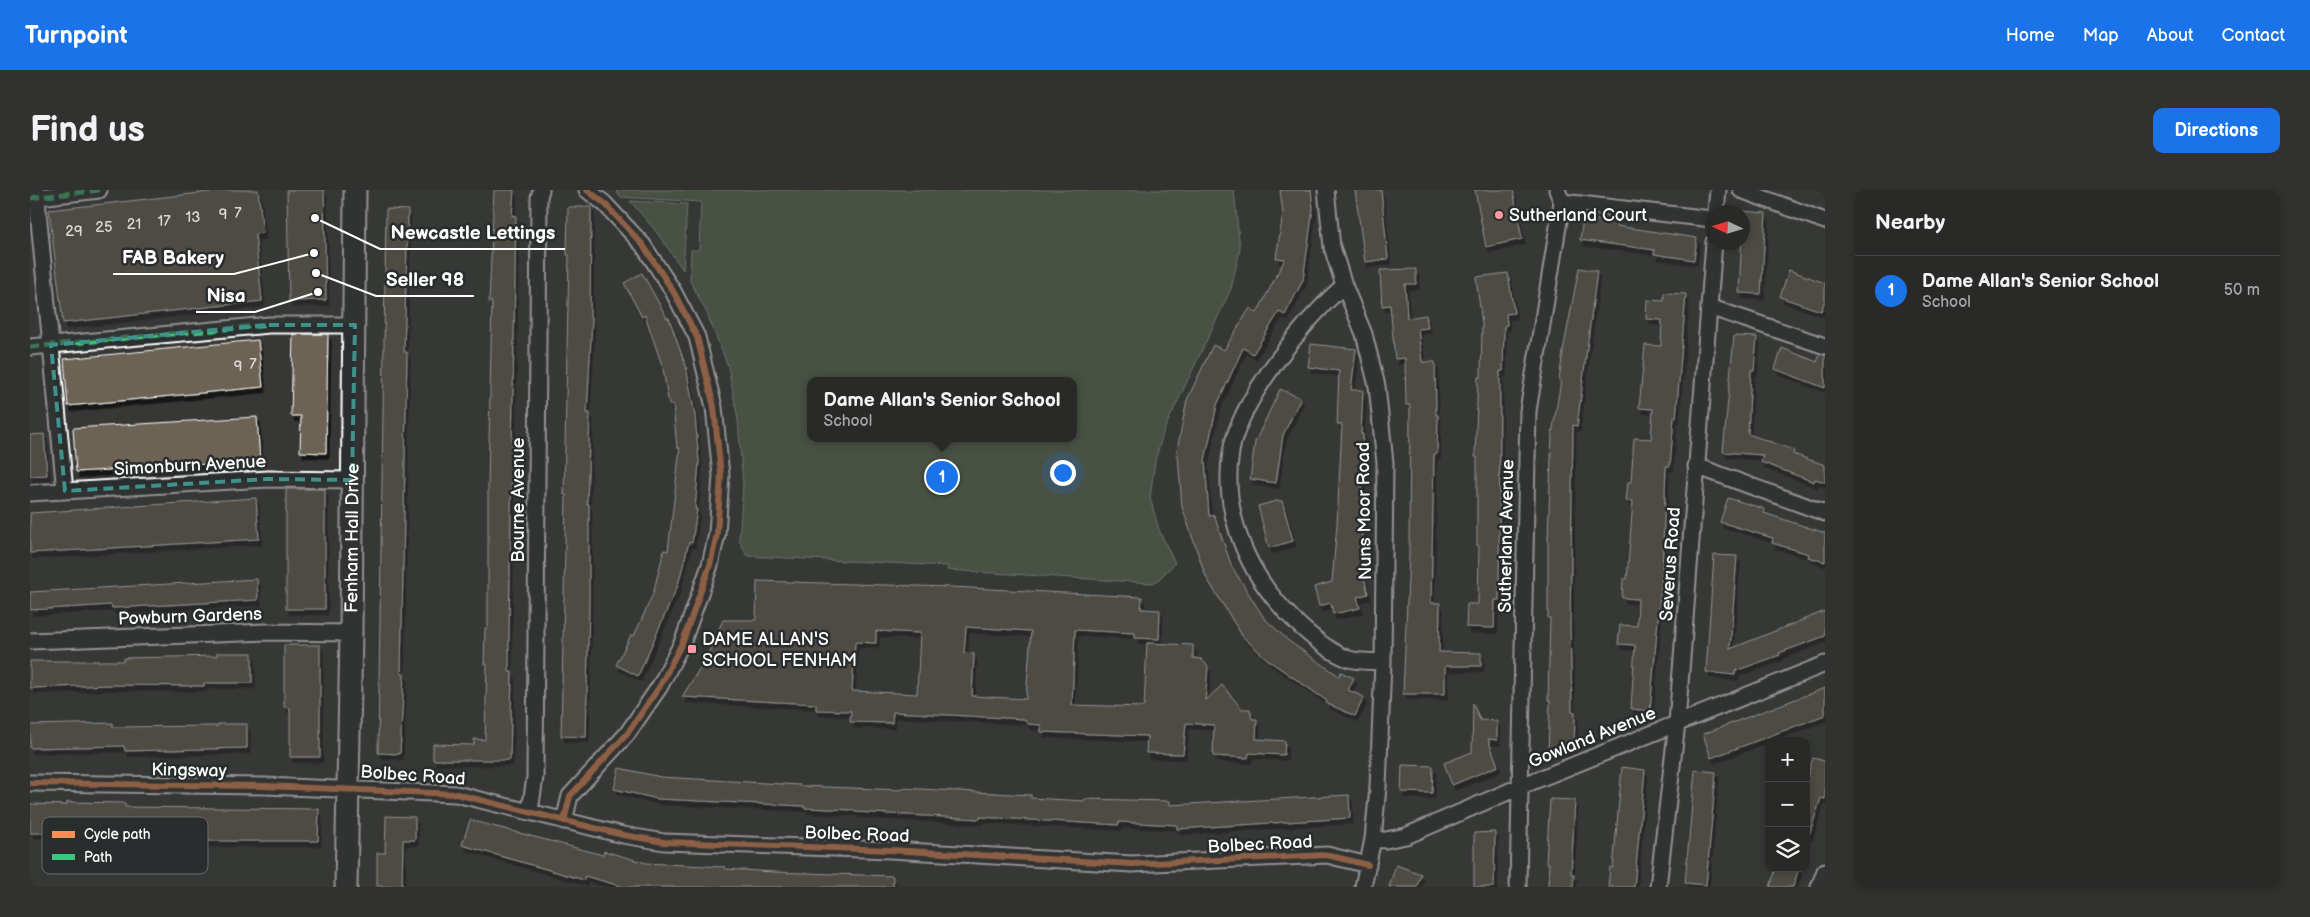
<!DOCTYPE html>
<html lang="en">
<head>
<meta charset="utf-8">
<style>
  :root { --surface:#292a28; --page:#313230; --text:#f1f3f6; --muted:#a5a7a8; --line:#454645; --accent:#1a73e8 }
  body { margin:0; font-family:"Balsamiq Sans",sans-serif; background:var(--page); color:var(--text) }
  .controls { position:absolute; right:15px; bottom:15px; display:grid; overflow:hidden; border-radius:10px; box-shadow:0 2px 8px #0003 }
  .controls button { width:45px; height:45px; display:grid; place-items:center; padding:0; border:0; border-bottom:1px solid var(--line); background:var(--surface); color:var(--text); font:25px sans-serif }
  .compass { position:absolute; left:1675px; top:15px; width:45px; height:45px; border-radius:50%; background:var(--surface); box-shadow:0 2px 8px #0003; rotate:274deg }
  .you { position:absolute; left:1032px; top:282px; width:18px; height:18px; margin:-12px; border:4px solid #fff; border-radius:50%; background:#1a73e8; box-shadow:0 0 0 8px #1a73e833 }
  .badge { display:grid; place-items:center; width:32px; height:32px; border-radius:50%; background:var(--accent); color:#fff; font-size:16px; font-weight:700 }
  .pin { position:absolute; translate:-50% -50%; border:2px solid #fff; box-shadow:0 1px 5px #0006 }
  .popup { position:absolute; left:777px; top:187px; width:270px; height:65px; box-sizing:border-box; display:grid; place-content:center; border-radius:10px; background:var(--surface); filter:drop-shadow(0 1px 4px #0005); font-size:16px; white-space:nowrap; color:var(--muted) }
  .popup b { font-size:19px; color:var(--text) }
  .popup::after { content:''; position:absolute; left:50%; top:100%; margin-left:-10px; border:10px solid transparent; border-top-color:var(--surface) }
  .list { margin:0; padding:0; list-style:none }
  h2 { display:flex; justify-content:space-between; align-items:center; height:65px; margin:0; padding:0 20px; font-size:21px }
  h2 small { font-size:16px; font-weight:400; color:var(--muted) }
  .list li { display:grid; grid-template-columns:32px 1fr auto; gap:15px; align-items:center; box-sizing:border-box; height:70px; padding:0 20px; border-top:1px solid var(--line) }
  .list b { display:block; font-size:19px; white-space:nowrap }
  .list p { margin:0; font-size:16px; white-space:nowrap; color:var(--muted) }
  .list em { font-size:16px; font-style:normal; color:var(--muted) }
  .icon { flex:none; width:28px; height:28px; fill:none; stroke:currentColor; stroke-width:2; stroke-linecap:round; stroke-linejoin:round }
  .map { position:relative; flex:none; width:1795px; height:697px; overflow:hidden; border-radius:10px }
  header { display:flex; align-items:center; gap:30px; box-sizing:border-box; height:70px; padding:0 25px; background:var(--accent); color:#fff }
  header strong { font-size:24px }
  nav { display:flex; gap:28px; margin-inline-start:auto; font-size:18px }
  .intro { display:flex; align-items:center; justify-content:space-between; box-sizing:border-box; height:120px; padding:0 30px }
  h1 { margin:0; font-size:35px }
  .button { padding:12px 22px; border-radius:10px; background:var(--accent); color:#fff; font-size:18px; font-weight:700 }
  main { display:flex; gap:30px; padding:0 30px }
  aside { flex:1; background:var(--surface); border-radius:10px; box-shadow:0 2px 8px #0003 }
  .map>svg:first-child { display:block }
</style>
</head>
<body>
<header>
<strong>Turnpoint</strong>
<nav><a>Home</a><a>Map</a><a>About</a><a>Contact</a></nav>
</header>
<div class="intro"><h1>Find us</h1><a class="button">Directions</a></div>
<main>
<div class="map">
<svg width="1795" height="697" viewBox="0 0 1795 697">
  <defs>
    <filter id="shadow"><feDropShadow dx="3" dy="5.5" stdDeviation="0" flood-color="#0009"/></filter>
  </defs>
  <rect width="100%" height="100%" fill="#373836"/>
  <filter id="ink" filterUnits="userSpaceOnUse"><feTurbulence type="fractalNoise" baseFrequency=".02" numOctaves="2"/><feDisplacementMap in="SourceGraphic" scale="10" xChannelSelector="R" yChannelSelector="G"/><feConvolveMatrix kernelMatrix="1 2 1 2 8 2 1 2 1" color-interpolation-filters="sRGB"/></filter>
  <g filter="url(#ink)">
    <path fill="#5e7059" stroke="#aeb8ac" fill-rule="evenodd" d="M586 0H1204L1210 59 1201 99 1134 240 1125 271 1120 308 1129 340 1145 373 1127 391 1122 393 917 380 918 376 717 366 709 350 713 295 708 230 698 176 676 121 660 91 661 60H669L671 12 590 7ZM781 191H1043V248H781Z
      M600 11 657 14 653 80 625 40Z"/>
    <path fill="#6c6354" stroke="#fff" fill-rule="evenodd" filter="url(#shadow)" d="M197 0H228L233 43 225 44 232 111 33 133 19 20Z
      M257 0H294L296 110 259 111Z
      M464 0H484L482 26H486L479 439V482H482L480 570H403V554L444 555V549L455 550 457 474H454L455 438H458V296L462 112H459Z
      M1250 0H1281L1283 18 1273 90 1255 125 1249 122 1223 164 1213 158 1187 215 1175 270 1179 326 1184 325 1202 377 1234 428 1260 452 1309 486 1311 482 1324 488 1318 500 1334 507 1325 526 1296 513 1297 511 1238 470 1213 447 1176 387 1152 317 1148 265H1146L1157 210 1183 155 1194 160 1220 118 1227 123 1255 69 1246 68 1253 23Z
      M1325 0H1351L1358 69 1335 72Z
      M1445 0H1483L1492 49 1456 57Z
      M538 17H561L560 128H562L557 223H560L557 314H559V413L556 547 531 546 535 357 536 305H534L539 65H537Z
      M356 19 378 20 374 162H377L371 484H374L370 564 348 563Z
      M1713 21 1736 23 1731 104 1709 103Z
      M1553 28 1588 33 1587 36 1667 48 1664 70 1624 64 1625 60 1550 50Z
      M1549 78 1567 81 1547 236 1543 235 1540 436 1542 521 1545 522 1544 562 1518 561 1520 510H1518L1520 428H1518V347L1522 244 1531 191H1529L1533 161Z
      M1386 79V94H1375L1377 128 1396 125 1398 138 1388 139 1392 172H1405L1406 225H1408L1407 264H1404L1401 413H1410L1409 462 1451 463V476H1415V504H1373L1379 365 1380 215H1376L1375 168 1365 169 1360 115 1352 116 1350 80Z
      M1759 80 1795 93V110L1791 121 1750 107Z
      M612 83 637 128H639L656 177 665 226 669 272 665 319H667L662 353 659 352 648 395 608 486 586 475 601 445 604 446 623 404 634 360 638 361 650 258H647L643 214 639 215 633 178 615 125 612 127 594 93Z
      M1478 83 1484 123 1476 124 1477 135 1474 136 1473 181H1470L1469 410H1465L1464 438 1436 437 1437 414H1448L1449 356H1447V267H1445L1448 187H1451L1452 134 1446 87Z
      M1634 103 1656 104 1646 228 1644 227 1640 276H1636L1632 383 1620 521 1601 519 1605 455 1588 454 1590 435 1607 436 1608 409 1592 408 1593 389H1597L1603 311H1596L1598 292H1601L1604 248 1621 249 1623 219 1609 218 1615 155 1631 156 1632 130 1616 129 1617 110 1634 111Z
      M263 144H298L296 263 270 262 271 226H261Z
      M1704 146 1727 147 1724 180H1721L1718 244 1764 260 1763 264 1795 275V292L1785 289 1784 292 1731 272 1733 265 1693 262Z
      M228 150 233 197 38 216 34 169Z
      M1281 154 1326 159 1321 200H1333L1331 244H1333L1330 290H1332L1333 336 1330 371 1338 404 1327 407 1330 418 1303 424 1301 413 1289 416 1284 397 1302 392 1307 334 1312 235 1307 234 1309 181 1278 177Z
      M1752 158 1787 172 1790 164 1795 165V198L1745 179Z
      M1250 199 1271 208 1253 245 1246 293 1220 289 1225 252Z
      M227 227 230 271 46 282 43 238Z
      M14 244 17 285 0 286V245Z
      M256 299H295V419H256Z
      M226 308 229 349 0 363V323Z
      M1698 308 1735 319 1734 323 1795 343V372L1778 367 1779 364 1742 353 1743 348 1690 332Z
      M1246 311H1252L1263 351 1239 358 1228 316Z
      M1684 365 1707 366 1700 459 1795 421V446L1749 463 1750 465 1705 481V485L1676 482Z
      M227 389 228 410 82 418 81 415 0 420V402Z
      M727 391 921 397 1112 407 1111 419 1130 420 1129 449 1105 448V443L1045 440 1042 515 1114 517 1117 453 1163 455V468L1171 469 1178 476 1175 511 1192 495 1212 519H1220L1222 529H1227L1226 549 1255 551 1254 565 1219 563 1218 568 1183 566 1184 535 1156 533 1153 564 1116 563 1117 546 1011 542V535L998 534 994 529 863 522 862 533 820 532 821 521 786 520V514L652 507 676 468 693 430H726ZM936 437 1001 441 996 509 942 506 944 464 934 463ZM846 441 890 443 887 504 822 501 825 452 846 453Z
      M254 455H290V567H260V518L254 517Z
      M187 463H222V493H174V496L80 495 0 498V471H94V468L187 466Z
      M1795 498V525L1681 568 1673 544Z
      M1443 513 1450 530 1467 531V550L1458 549 1468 576 1422 595 1414 573 1442 562Z
      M83 533V537L188 536V534H217V558L95 561 94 556 0 558V535Z
      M1783 568 1795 571V609L1791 608 1779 645H1776V590Z
      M1372 575 1403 576 1402 603 1371 602Z
      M1592 577 1615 580 1604 697H1578L1580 677 1583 678Z
      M589 578 631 587 770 595V596L872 600V598L1001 605V608L1055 611V609L1140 611V615L1319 605 1320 628 1147 639V635L1089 632V635L950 627V629L825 622V620L774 618V616L628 609 584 599Z
      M1665 580 1686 582 1676 695 1655 693Z
      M1520 609 1545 610 1541 684H1544L1543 697H1518L1519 673H1516Z
      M37 612 95 613V617L289 619 288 651H119V643L14 640V643H0V614L37 615Z
      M356 626 385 627V650H373L372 697 347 696V663H355Z
      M440 630 573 665 574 661 616 673 695 677V679L744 682 863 686V697H594L555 686 554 690 432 655Z
      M1465 642 1464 697H1444V643Z
      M1366 675 1391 684 1387 697H1359Z
      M1746 678H1769L1763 697H1740Z"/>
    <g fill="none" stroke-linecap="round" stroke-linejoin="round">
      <defs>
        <path id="street" d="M6 0 35 301
          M1296 0 1302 57 1314 95 1334 144 1347 196 1355 273 1353 472 1348 597 1343 649 1333 697
          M1711 0 1795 31
          M0 8 69 0
          M1532 12 1682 29
          M1686 22 1688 0
          M1314 95C1275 130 1209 210 1201 262 1192 316 1213 373 1248 413 1264 432 1295 461 1319 469 1329 472 1342 471 1353 472
          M1679 117 1795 156
          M0 157 239 135H325
          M1666 276 1795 323
          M0 303 238 289 322 290
          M0 451 236 442 321 443
          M0 593 235 596 426 604 593 645 634 652 860 660 1102 674 1297 665 1338 675
          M500 621 505 587 509 7 511 0
          M534 631 540 606 597 544 630 496 653 451 680 375 687 344 691 285 684 217 667 147 643 101 613 55 574 13 557 0
          M1343 649 1356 650 1376 646 1489 597 1795 474
          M1488 697 1498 221 1532 12 1527 0
          M1628 697 1647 533 1684 52
          M1789 697 1795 681"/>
        <g id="secondary">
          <path id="s1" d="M316 697 321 443 325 0"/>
        </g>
      </defs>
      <use href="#street" stroke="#fff" stroke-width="19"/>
      <use href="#secondary" stroke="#fff" stroke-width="25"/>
      <use href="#street" stroke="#2a2d2e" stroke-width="15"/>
      <use href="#secondary" stroke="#2a2d2e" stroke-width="21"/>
      <path stroke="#40c37c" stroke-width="5" stroke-dasharray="10 5" stroke-linecap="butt" d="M0 8 69 0
        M0 157 239 135"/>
      <defs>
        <path id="cycleway" d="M0 593 235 596 426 604 593 645 634 652 860 660 1102 674 1297 665 1338 675
          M534 631 540 606 597 544 630 496 653 451 680 375 687 344 691 285 684 217 667 147 643 101 613 55 574 13 557 0"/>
      </defs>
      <use href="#cycleway" stroke="#2a2d2e" stroke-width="9"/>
      <use href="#cycleway" stroke="#f78f57" stroke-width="6"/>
    </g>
  </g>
  <path d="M0 0H1795V697H0ZM239 135H325L322 290 238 289 35 301 21 155Z" fill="#373836" fill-opacity=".55" fill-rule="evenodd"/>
  <path fill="none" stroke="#3f918b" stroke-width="4" stroke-dasharray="10 6" stroke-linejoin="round" d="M239 135H325L322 290 238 289 35 301 21 155Z"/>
  <g fill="#ff9aa2" stroke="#2a2d2e" stroke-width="2">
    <circle cx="1469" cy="25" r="5"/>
    <rect x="657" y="454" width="10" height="10" rx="2.5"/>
  </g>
  <g text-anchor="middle" stroke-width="5" stroke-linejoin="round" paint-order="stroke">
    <g font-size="15" fill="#dad8d4">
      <text x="208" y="28">7</text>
      <text x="193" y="29">9</text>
      <text x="163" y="32">13</text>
      <text x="134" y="36">17</text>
      <text x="104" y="39">21</text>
      <text x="74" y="42">25</text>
      <text x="44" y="46">29</text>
      <text x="223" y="179">7</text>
      <text x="208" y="181">9</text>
    </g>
    <g font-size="18" fill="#fff" stroke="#2a2d2e" text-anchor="start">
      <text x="1479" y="31">Sutherland Court</text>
      <text x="672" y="455">DAME ALLAN'S<tspan x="672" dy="21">SCHOOL FENHAM</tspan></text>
    </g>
    <g font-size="18" fill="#fff" stroke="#2a2d2e">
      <text transform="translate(160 275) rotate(-3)" y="6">Simonburn Avenue</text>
      <text transform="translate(488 310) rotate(-90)" y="6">Bourne Avenue</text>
      <text transform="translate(1334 321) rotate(-91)" y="6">Nuns Moor Road</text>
      <text transform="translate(1476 346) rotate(-89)" y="6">Sutherland Avenue</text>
      <text dy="6" stroke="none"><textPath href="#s1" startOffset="349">Fenham Hall Drive</textPath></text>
      <text transform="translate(1640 374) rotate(-86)" y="6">Severus Road</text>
      <text transform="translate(160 426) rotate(-2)" y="6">Powburn Gardens</text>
      <text transform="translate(1562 547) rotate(-22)" y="6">Gowland Avenue</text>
      <text transform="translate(159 580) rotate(1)" y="6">Kingsway</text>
      <text transform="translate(383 585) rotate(4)" y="6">Bolbec Road</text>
      <text transform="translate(827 644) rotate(2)" y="6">Bolbec Road</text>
      <text transform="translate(1230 654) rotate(-3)" y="6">Bolbec Road</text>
    </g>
  </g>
  <rect x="12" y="627" width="166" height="57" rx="8" fill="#2a2d2e" stroke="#6a6c6d" stroke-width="1"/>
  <rect x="22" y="641" width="23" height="7" fill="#f78f57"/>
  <rect x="22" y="664" width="23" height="6" fill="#40c37c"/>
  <g font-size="14" fill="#fff">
    <text x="54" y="649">Cycle path</text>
    <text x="54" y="672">Path</text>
  </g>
  <path fill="none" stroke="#fff" stroke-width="2" d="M285 28L350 59H535M284 63L204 84H83M286 83L346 106H444M288 102L225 122H166"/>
  <g fill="#fff" stroke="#2a2d2e" stroke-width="2">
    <circle cx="285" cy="28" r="5"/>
    <circle cx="284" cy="63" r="5"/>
    <circle cx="286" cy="83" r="5"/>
    <circle cx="288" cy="102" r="5"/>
  </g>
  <g font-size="19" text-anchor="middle" font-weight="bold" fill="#fff" stroke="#2a2d2e" stroke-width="5" stroke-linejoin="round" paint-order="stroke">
    <text x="443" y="49">Newcastle Lettings</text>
    <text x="143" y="74">FAB Bakery</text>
    <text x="395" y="96">Seller 98</text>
    <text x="196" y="112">Nisa</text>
  </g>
</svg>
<div class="controls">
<button>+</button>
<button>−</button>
<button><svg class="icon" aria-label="layers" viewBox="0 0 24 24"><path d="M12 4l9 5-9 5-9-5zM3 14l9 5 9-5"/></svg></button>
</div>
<svg class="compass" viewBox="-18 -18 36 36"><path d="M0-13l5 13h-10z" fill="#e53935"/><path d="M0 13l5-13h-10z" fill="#a5a7a8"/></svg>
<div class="you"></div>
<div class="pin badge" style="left:912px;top:287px">1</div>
<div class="popup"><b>Dame Allan's Senior School</b>School</div>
</div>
<aside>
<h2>Nearby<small></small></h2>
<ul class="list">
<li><span class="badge">1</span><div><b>Dame Allan's Senior School</b><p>School</p></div><em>50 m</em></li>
</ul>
</aside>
</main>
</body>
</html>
